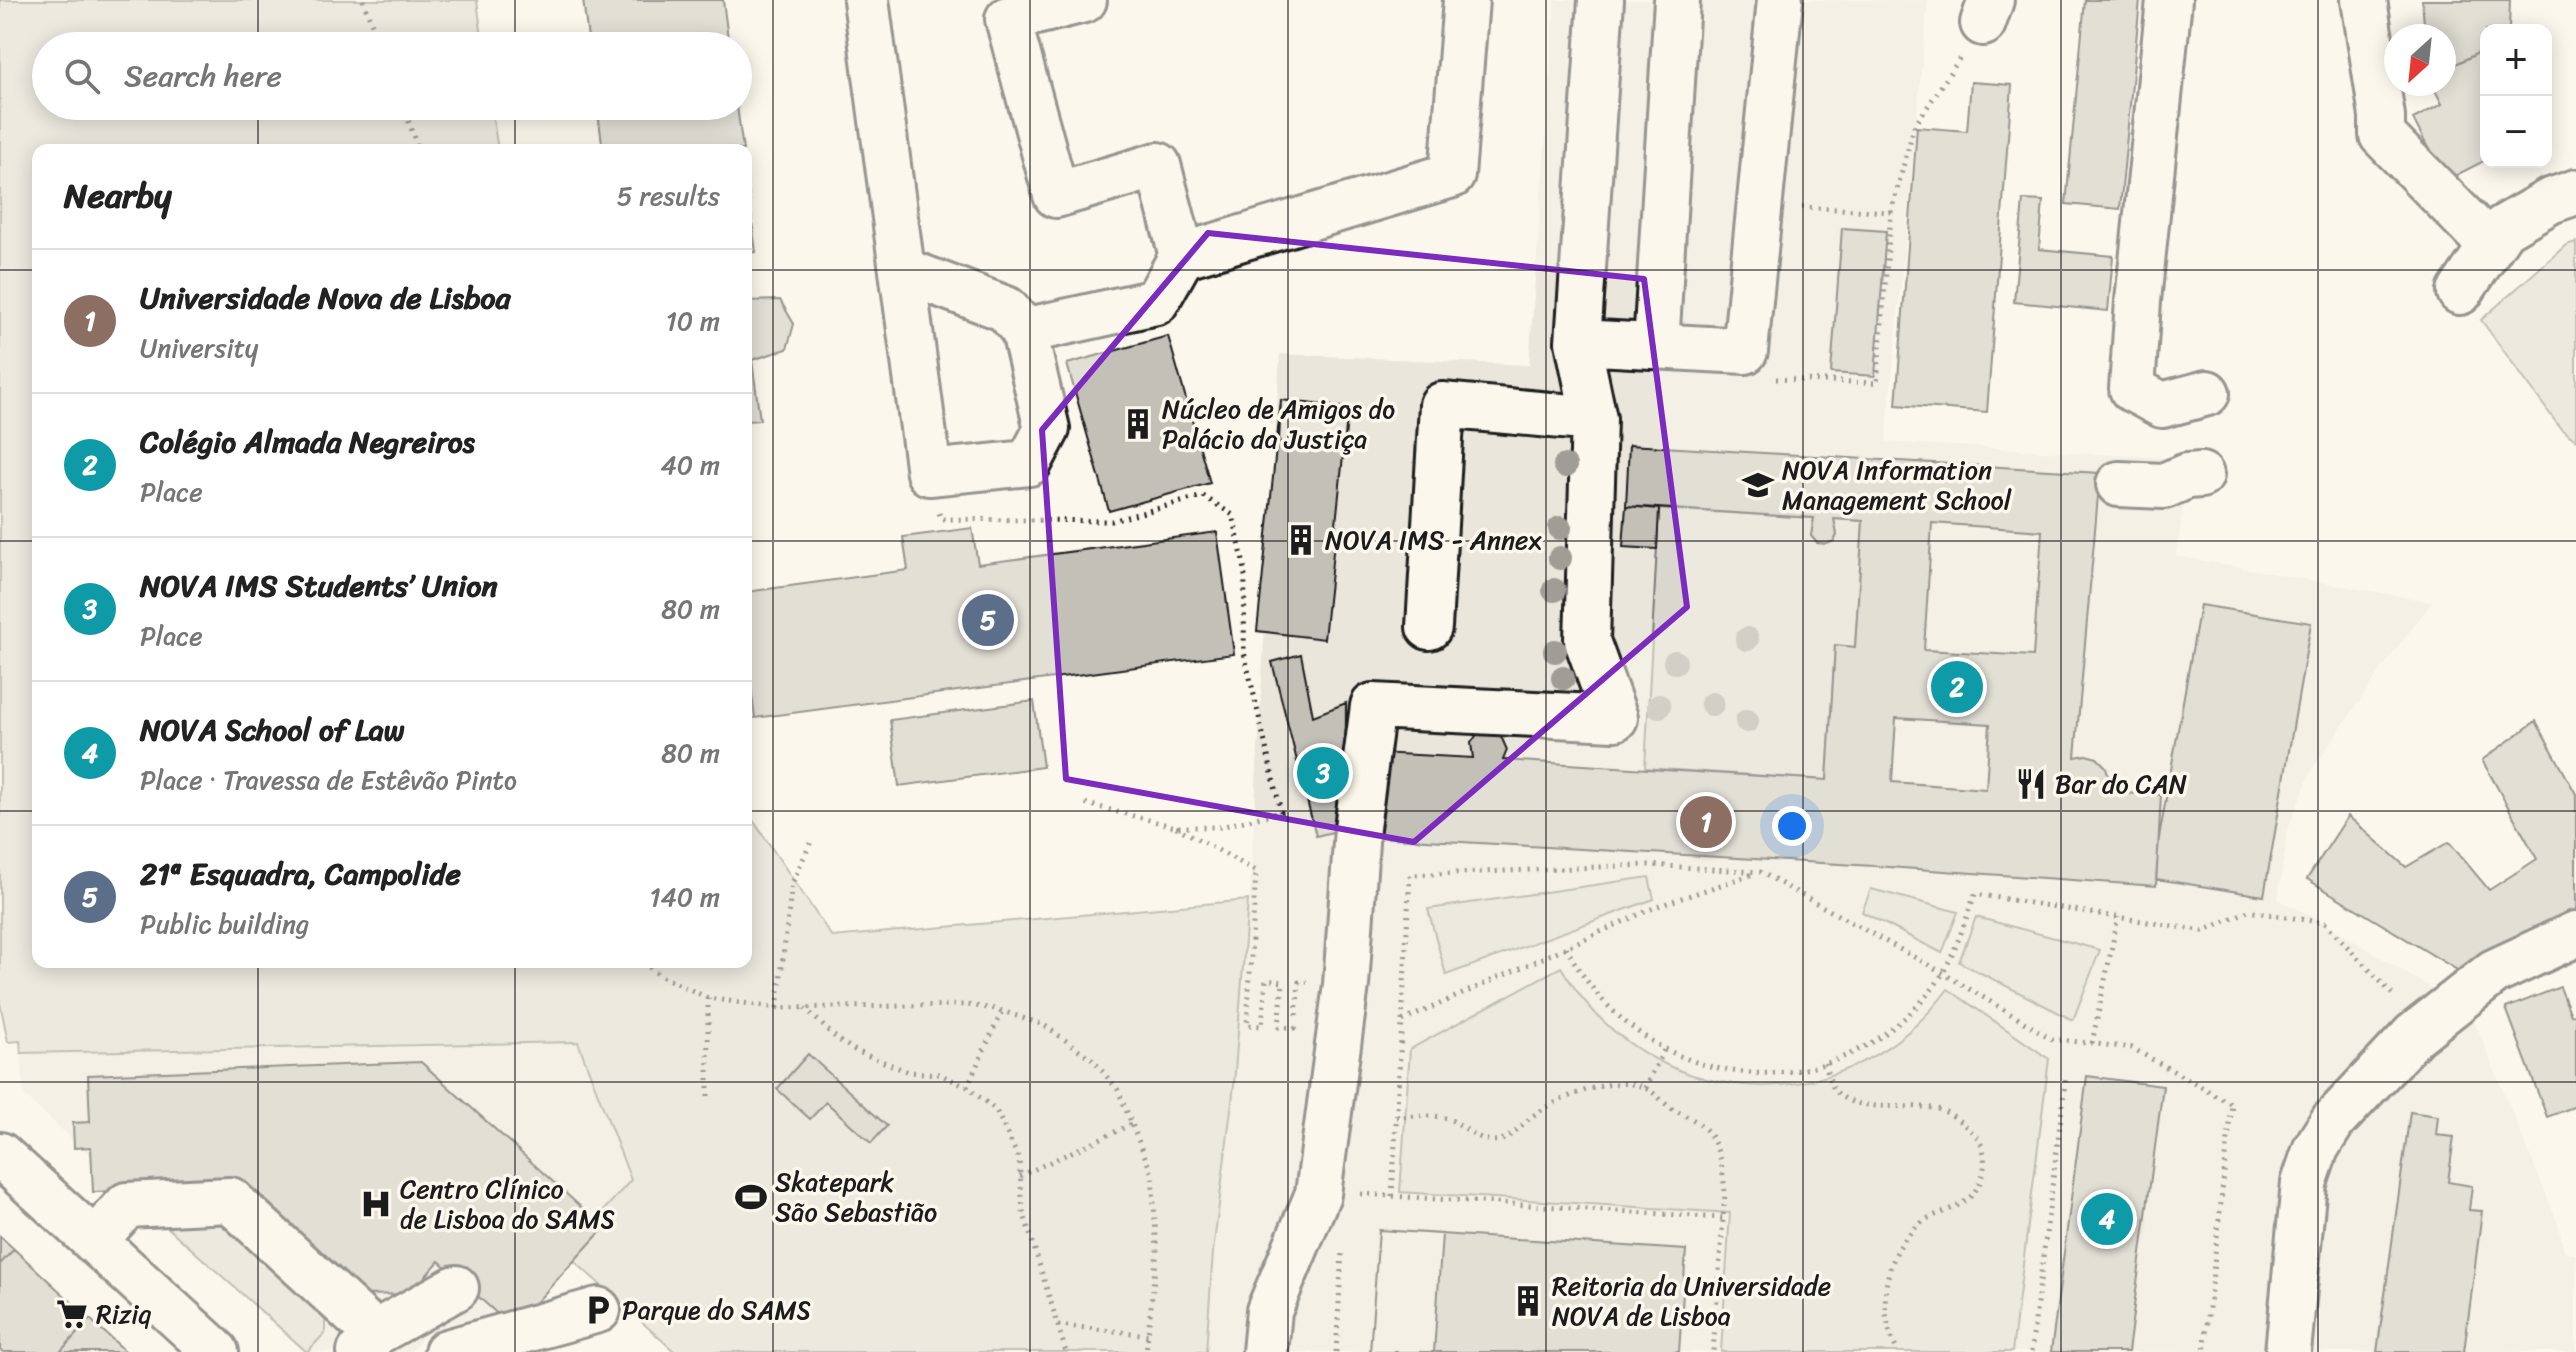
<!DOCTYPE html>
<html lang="en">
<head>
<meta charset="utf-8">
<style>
  :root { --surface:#fff; --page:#f6f6f6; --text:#222; --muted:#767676; --line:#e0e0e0; --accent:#1c1c1c }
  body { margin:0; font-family:Sriracha,sans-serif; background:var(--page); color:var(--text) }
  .controls { position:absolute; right:24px; top:24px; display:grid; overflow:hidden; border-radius:16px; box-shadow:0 4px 20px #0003 }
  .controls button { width:72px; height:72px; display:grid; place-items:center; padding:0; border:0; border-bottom:2px solid var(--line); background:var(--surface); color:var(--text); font:40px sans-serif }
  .compass { position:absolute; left:2384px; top:24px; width:72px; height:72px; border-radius:50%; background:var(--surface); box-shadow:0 4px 20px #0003; rotate:207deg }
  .you { position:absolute; left:1792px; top:826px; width:28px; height:28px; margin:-20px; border:6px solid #fff; border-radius:50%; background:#1a73e8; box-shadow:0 0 0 12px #1a73e833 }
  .badge { display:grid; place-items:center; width:52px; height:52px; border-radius:50%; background:var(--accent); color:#fff; font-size:26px; font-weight:700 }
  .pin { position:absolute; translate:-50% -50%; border:4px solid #fff; box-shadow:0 2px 8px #0006 }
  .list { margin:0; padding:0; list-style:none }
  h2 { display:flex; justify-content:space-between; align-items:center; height:104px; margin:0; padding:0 32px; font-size:34px }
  h2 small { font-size:26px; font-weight:400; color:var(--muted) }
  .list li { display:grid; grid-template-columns:52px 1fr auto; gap:24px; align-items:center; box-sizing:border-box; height:144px; padding:0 32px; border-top:2px solid var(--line) }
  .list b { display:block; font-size:30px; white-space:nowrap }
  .list p { margin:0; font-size:26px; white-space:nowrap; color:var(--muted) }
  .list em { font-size:26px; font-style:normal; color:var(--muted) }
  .icon { flex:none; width:44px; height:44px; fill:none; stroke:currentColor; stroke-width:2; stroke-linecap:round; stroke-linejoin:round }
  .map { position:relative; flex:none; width:2576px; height:1352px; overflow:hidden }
  .search { position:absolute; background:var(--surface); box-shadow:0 4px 20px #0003; left:32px; top:32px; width:720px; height:88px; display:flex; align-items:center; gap:20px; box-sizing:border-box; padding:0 28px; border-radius:44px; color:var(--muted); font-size:30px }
  .panel { position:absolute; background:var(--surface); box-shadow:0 4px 20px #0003; left:32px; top:144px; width:720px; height:824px; border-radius:16px }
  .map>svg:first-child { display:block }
</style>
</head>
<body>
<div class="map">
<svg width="2576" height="1352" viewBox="0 0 2576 1352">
  <rect width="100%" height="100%" fill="#fbf7ec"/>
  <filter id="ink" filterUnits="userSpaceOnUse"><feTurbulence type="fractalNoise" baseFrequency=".0125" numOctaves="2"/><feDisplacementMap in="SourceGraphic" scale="16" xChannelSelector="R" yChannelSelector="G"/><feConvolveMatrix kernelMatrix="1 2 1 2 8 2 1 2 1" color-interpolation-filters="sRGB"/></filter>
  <g filter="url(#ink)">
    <path fill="#eae6dc" d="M1555 0H1928L1886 442 2190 459 2176 556 2432 602 2386 663 2311 771 2288 829 2278 899 2325 923 2471 1013 2558 1223 2564 1251 2576 1255V1352H1206L1213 1252 1234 1085 1251 875 1280 354 1529 365Z
      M385 1037 387 1048 578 1042 631 1180 596 1219 604 1228 502 1318 425 1336 410 1352H304L24 1095 21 1053Z"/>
    <path fill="#dad7ce" stroke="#7b7a75" stroke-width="2" d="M0 0H477L483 46H46V106H491L498 150H38V962H746V810L832 937 1248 900 1234 1085 1213 1252 1206 1352H675L574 1261 604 1228 595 1220 631 1180 578 1042 21 1053 20 1041 8 1042 0 1003Z
      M2576 242V440L2561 429 2481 320 2566 245Z
      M1659 509 1814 518 1811 536 1817 543C1826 544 1834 545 1837 535L1834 519 1863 521 1855 647 1835 645 1827 780 1645 768Z
      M1649 877 1654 899 1446 975 1428 909Z
      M1871 889 1958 912 1942 953 1862 912Z
      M1976 917 2100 950 2073 1020 1959 962Z
      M1561 967C1647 1115 1846 1127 1948 989L2049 1059 2012 1352H1721L1730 1213 1400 1192 1410 1049Z
      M221 1213 325 1306V1333L307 1352 158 1219Z"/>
    <path fill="#c3c0b8" stroke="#1c1c1c" stroke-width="2" fill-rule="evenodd" d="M583 0H723L729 46H589Z
      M2085 0H2140L2120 209 2066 204Z
      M2422 0H2510L2509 30H2486V49L2444 70V36H2425Z
      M2486 49V160L2445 181 2413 119 2442 104 2432 84H2444V70Z
      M1971 82 2012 85 1987 412 1896 405 1917 127 1967 131Z
      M597 106H737L743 150H603Z
      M746 176 756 252 746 253Z
      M2023 200 2043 201 2039 249 2113 256 2108 311 2014 302Z
      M1842 228 1886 231 1875 376 1831 373Z
      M780 300 794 324 787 349 752 360 760 420 746 421V301Z
      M1168 336 1210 483 1109 511 1067 364Z
      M1281 400 1348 408 1324 639 1257 631Z
      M1281 400 1348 409 1344 448 1279 442Z
      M1629 445 2100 473 2075 757 2086 755 2097 758 2106 767 2109 778 2102 792 2161 795 2156 886 1874 866 1375 837 1379 753 1473 758 1471 743 1478 733 1500 734 1507 750 1503 760 1827 780 1835 645 1855 647 1863 521 1834 519 1837 535 1834 541 1827 544 1817 543 1811 536 1814 518 1626 506ZM1932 523 2042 531 2033 656 1924 650ZM1896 718 1990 724 1986 789 1892 782Z
      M1626 506 1659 509 1657 549 1623 547Z
      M972 528 978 564 1217 532 1234 654 755 718 746 649V592L908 570 903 537Z
      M2200 605 2311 623 2264 896 2156 879 2159 838Z
      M1301 654 1313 716 1346 703 1345 829 1316 836 1272 662Z
      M1034 701 1043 767 899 786 890 720Z
      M2536 721 2576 794V913L2459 971 2307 879 2348 816 2406 867 2449 842 2489 890 2537 859 2482 760Z
      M2560 987 2571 1015 2576 1014V1106L2547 1117 2506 1008Z
      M808 1054 887 1126 871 1143 826 1102 810 1119 777 1089Z
      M421 1062 604 1228 513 1328 439 1261 410 1294 361 1295 242 1186 93 1192 91 1147 74 1148 73 1123 90 1122 88 1075Z
      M2087 1076 2163 1086 2128 1352H2051Z
      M2410 1112 2438 1116 2436 1135 2454 1137 2448 1182 2472 1186 2469 1210 2482 1211 2464 1352H2377Z
      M1379 1230 1686 1250 1679 1352H1370Z
      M1379 1230 1442 1234 1434 1352H1370Z
      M0 1236 14 1249 0 1264Z
      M14 1249 90 1319 60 1352H3L0 1350V1264Z
      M90 1319 124 1350 126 1352H60Z"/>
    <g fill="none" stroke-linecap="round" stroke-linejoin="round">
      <defs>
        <path id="minor" d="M866 0 929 473 1029 463 1047 429 1024 331 1006 309 902 270
          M2169 0 2138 301 2132 389 2162 405 2207 393
          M2364 0 2382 116V135L2491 246
          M1983 23 1991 0
          M1182 256 1452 175 1466 0
          M2460 292 2503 228 2550 201 2576 192
          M1024 331 1156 302 1182 256 1158 165 1056 195 1008 19 1084 0
          M1578 342 1745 351 1780 0
          M1656 346 1677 0
          M1594 419 1578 342 1601 0
          M2119 484 2164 486 2187 476 2201 475
          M0 1155 216 1352
          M95 1240 127 1205 230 1200 375 1333
          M360 1352 375 1333 456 1288
          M447 1352 598 1310
          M1265 1352 1269 1311 1318 1194 1346 985 1357 828 1373 706 1615 718 1587 641 1594 419 1442 405 1429 627
          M2288 1352 2304 1183 2316 1148 2333 1121 2414 1035 2494 972 2576 934"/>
      </defs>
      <use href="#minor" stroke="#1c1c1c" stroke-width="50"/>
      <path stroke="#1c1c1c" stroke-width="5" stroke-dasharray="2 6" stroke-linecap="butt" d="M363 0 380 46
        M403 106 419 150
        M1891 212 1914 127 1960 58
        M1776 379 1877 383 1891 212 1802 207
        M939 513 941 519 1112 521 1203 496 1233 515 1245 570 1244 652 1281 812 1220 827H1176L1080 802
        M1176 827 1256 871 1247 1025 1262 1026 1266 980 1283 982 1279 1027 1295 1028V1025
        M1566 947C1638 1086 1811 1119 1921 1002 1950 973 1961 932 1975 894L2203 931 2248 911 2325 923 2396 998
        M643 962 659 975 708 998 777 1008 967 1005 996 1009 1044 1025 1092 1059 1118 1090 1152 1174 1157 1251 1146 1352
        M708 998V1102
        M777 1008 792 883 811 842
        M805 1008 837 1039 856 1051 909 1072 939 1074 967 1087 996 1110 1019 1159 1023 1211 1066 1352
        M1296 1015 1299 982H1307
        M1402 1021 1410 875 1648 865 1760 872 1943 973 2052 1039 2132 1048 2232 1104 2204 1352
        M2092 1043 2118 917
        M1825 1063C1827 1071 1829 1080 1833 1087 1849 1116 1911 1102 1937 1109 1947 1111 1956 1118 1963 1124 1970 1130 1980 1138 1982 1147 1988 1164 1982 1186 1969 1198 1957 1209 1939 1212 1925 1220 1883 1249 1875 1309 1898 1352
        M967 1087 1002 1011
        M1645 1088 1664 1050
        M1396 1117C1413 1117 1436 1113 1451 1120 1467 1127 1481 1145 1501 1140 1513 1136 1520 1126 1530 1118 1555 1099 1615 1073 1645 1088 1656 1093 1664 1104 1674 1110 1683 1115 1694 1119 1701 1125 1720 1141 1723 1171 1725 1193L1713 1352
        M1020 1176 1132 1124
        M1361 1194 1723 1218
        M1392 1196 1402 1021 1658 906 1756 873
        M1058 1325 1150 1335
        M1336 1352 1342 1252
        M2031 1352 2066 1077"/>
      <use href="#minor" stroke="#fbf7ec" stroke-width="44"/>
    </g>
    <g fill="#a09d97">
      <circle cx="1565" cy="466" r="12"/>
      <circle cx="1560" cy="528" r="12"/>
      <circle cx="1560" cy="558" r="12"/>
      <circle cx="1554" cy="590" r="12"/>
      <circle cx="1747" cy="639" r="12"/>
      <circle cx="1555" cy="651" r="12"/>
      <circle cx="1675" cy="662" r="12"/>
      <circle cx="1563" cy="678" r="12"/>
      <circle cx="1712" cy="704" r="12"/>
      <circle cx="1659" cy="706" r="12"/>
      <circle cx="1747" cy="721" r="12"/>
    </g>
  </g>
  <path d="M0 0H2576V1352H0ZM1208 233 1644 279 1687 607 1414 842 1066 779 1042 430Z" fill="#fbf7ec" fill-opacity=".55" fill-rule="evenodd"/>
  <path fill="none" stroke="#7b2cbf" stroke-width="6" stroke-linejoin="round" d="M1208 233 1644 279 1687 607 1414 842 1066 779 1042 430Z"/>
  <path fill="none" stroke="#1c1c1c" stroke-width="2" stroke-opacity="0.55" d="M258 0V46M515 0V46M773 0V1352M1030 0V1352M1288 0V1352M1546 0V1352M1803 0V1352M2061 0V1352M2318 0V1352M258 106V150M515 106V150M0 270H38M746 270H2576M0 541H38M746 541H2576M0 811H38M746 811H2576M258 962V1352M515 962V1352M0 1082H2576"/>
  <defs>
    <symbol id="building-bare" viewBox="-9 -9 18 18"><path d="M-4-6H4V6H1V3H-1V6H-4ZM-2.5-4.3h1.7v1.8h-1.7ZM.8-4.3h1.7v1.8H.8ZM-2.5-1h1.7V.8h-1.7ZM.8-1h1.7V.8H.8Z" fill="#1c1c1c" stroke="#fbf7ec" stroke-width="2.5" paint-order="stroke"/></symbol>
    <symbol id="university-bare" viewBox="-9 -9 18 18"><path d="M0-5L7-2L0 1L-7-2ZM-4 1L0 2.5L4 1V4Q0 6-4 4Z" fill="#1c1c1c" stroke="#fbf7ec" stroke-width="2.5" paint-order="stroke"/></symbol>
    <symbol id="restaurant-bare" viewBox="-9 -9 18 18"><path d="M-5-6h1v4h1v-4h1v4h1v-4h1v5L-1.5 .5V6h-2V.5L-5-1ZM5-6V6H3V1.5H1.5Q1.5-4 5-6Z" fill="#1c1c1c" stroke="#fbf7ec" stroke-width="2.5" paint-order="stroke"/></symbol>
    <symbol id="stadium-bare" viewBox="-9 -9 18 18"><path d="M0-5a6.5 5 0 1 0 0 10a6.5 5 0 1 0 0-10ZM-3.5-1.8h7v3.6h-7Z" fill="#1c1c1c" stroke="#fbf7ec" stroke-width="2.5" paint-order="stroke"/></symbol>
    <symbol id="hospital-bare" viewBox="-9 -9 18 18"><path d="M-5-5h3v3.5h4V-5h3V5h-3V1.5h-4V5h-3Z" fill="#1c1c1c" stroke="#fbf7ec" stroke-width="2.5" paint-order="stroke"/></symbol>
    <symbol id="parking-bare" viewBox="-9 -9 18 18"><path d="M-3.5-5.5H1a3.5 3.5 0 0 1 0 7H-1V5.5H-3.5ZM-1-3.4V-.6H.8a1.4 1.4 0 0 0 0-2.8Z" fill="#1c1c1c" stroke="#fbf7ec" stroke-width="2.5" paint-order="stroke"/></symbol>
    <symbol id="supermarket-bare" viewBox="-9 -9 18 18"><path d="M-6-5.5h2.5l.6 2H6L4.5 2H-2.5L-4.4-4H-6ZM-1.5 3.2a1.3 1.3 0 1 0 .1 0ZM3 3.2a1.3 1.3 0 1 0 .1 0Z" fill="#1c1c1c" stroke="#fbf7ec" stroke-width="2.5" paint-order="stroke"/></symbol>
  </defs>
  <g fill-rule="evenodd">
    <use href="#building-bare" x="1116" y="402" width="44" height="44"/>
    <use href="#university-bare" x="1736" y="463" width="44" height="44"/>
    <use href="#building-bare" x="1279" y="518" width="44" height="44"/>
    <use href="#restaurant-bare" x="2009" y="762" width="44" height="44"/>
    <use href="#stadium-bare" x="729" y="1175" width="44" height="44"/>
    <use href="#hospital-bare" x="354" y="1182" width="44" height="44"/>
    <use href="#building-bare" x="1506" y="1279" width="44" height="44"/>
    <use href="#parking-bare" x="576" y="1288" width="44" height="44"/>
    <use href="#supermarket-bare" x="50" y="1292" width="44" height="44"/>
  </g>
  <g text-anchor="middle" stroke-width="7" stroke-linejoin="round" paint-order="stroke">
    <g font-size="26" fill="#1c1c1c" stroke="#fbf7ec" text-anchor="start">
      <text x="1162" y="418">Núcleo de Amigos do<tspan x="1162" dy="30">Palácio da Justiça</tspan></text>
      <text x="1782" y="479">NOVA Information<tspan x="1782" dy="30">Management School</tspan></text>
      <text x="1325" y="549">NOVA IMS - Annex</text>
      <text x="2055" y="793">Bar do CAN</text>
      <text x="775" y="1191">Skatepark<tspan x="775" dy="30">São Sebastião</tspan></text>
      <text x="400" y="1198">Centro Clínico<tspan x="400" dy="30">de Lisboa do SAMS</tspan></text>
      <text x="1552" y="1295">Reitoria da Universidade<tspan x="1552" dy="30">NOVA de Lisboa</tspan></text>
      <text x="622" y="1319">Parque do SAMS</text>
      <text x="96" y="1323">Riziq</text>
    </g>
  </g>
</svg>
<div class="controls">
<button>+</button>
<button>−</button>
</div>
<svg class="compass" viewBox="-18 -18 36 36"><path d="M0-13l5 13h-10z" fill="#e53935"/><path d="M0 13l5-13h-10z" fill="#767676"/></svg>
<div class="you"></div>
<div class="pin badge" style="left:1706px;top:822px;background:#8d6e63">1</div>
<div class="pin badge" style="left:1957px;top:687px;background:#0f9aa8">2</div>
<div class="pin badge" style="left:1323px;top:773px;background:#0f9aa8">3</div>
<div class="pin badge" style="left:2107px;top:1219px;background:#0f9aa8">4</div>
<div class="pin badge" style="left:988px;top:620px;background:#5c6f8a">5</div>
<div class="search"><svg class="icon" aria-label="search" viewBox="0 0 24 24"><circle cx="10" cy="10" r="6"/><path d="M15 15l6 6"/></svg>Search here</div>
<section class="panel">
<h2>Nearby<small>5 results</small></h2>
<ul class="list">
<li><span class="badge" style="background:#8d6e63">1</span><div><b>Universidade Nova de Lisboa</b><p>University</p></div><em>10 m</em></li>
<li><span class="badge" style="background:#0f9aa8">2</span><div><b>Colégio Almada Negreiros</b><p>Place</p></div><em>40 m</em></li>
<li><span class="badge" style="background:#0f9aa8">3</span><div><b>NOVA IMS Students’ Union</b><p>Place</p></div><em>80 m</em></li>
<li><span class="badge" style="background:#0f9aa8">4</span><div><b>NOVA School of Law</b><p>Place · Travessa de Estêvão Pinto</p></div><em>80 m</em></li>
<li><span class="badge" style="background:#5c6f8a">5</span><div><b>21ª Esquadra, Campolide</b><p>Public building</p></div><em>140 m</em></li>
</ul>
</section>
</div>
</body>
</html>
